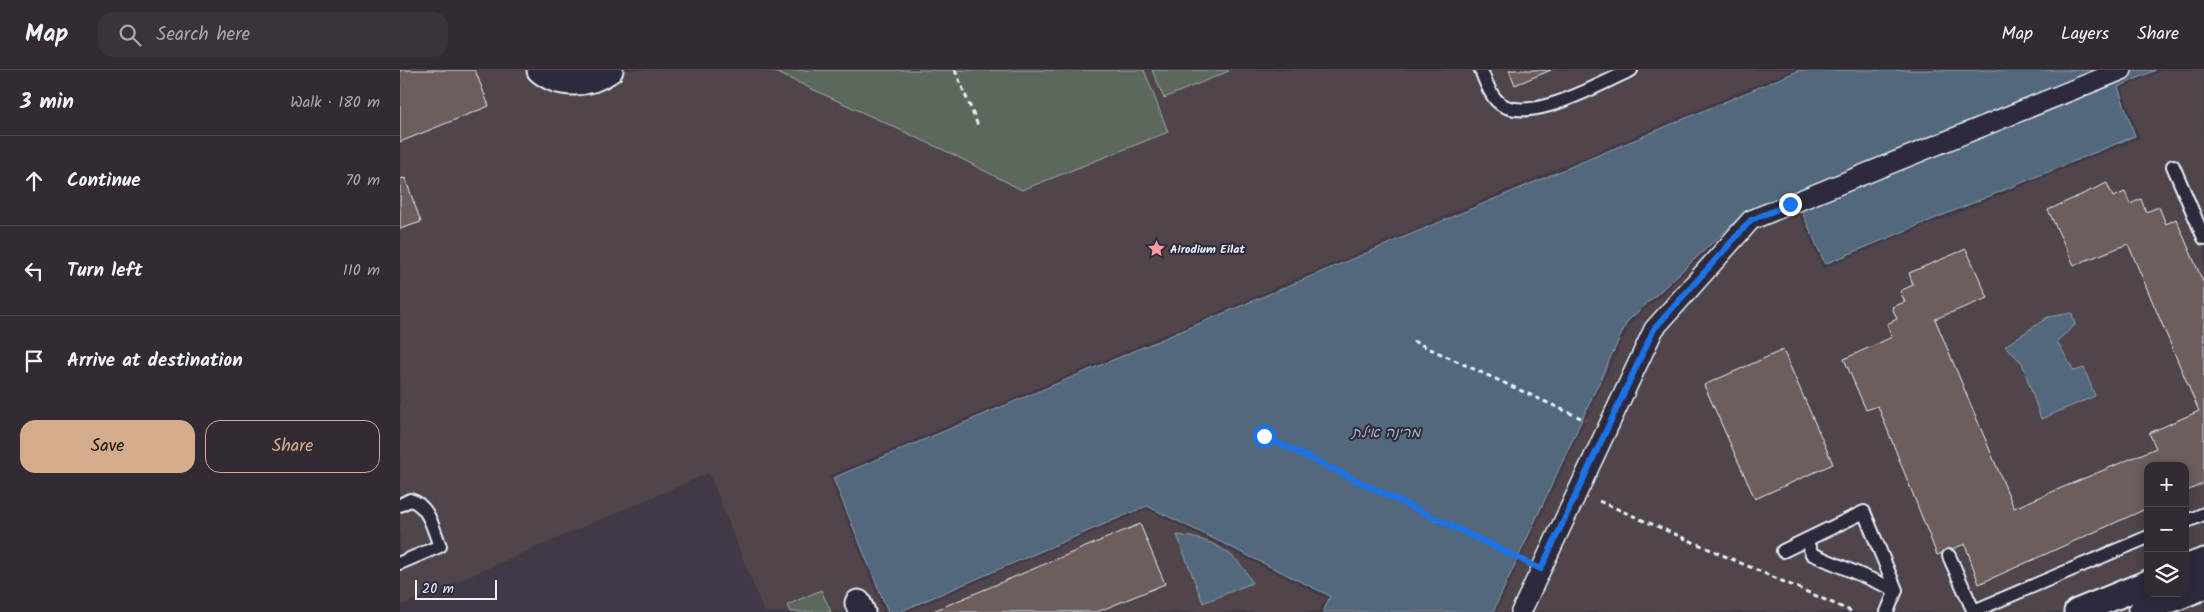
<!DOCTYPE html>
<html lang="en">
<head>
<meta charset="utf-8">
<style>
  :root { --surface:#322b34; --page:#3a333c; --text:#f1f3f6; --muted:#a8a7ac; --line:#4d474f; --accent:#d6ab8b }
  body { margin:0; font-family:Kalam,"Playpen Sans Hebrew",sans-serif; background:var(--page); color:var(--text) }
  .controls { position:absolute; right:15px; bottom:15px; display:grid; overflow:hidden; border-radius:10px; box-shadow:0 2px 12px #0003 }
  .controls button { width:45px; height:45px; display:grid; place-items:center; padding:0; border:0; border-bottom:1px solid var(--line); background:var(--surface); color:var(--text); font:25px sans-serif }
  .scale { position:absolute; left:15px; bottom:12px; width:82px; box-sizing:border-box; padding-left:5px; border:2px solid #e8f1f8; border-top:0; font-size:14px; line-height:18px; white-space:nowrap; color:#e8f1f8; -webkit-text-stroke:4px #2f2a3d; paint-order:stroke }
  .stop { position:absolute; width:15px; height:15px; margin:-11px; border:4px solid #1a73e8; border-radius:50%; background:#fff }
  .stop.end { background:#1a73e8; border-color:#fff; box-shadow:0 1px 5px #0008 }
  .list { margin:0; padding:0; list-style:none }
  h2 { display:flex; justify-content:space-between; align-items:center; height:65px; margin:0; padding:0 20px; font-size:21px }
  h2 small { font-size:16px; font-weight:400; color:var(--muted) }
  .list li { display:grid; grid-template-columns:32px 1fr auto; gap:15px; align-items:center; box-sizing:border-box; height:90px; padding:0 20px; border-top:1px solid var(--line) }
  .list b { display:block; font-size:19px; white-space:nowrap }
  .list em { font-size:16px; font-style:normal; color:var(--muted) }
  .actions { display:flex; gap:10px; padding:15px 20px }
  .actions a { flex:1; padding:11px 0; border:1px solid var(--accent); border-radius:15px; text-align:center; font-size:18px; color:var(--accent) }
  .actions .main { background:var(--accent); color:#111 }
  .icon { flex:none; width:28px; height:28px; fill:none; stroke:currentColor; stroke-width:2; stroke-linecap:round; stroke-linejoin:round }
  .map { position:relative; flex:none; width:1804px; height:542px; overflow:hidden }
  header { display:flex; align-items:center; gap:30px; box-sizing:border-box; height:70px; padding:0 25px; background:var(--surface); border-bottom:1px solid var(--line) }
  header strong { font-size:24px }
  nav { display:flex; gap:28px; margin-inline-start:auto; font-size:18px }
  .search { width:350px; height:45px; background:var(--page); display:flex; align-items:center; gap:12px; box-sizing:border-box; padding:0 18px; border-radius:15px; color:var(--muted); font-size:19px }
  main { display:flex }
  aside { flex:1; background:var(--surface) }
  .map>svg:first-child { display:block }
</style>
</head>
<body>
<header>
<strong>Map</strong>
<div class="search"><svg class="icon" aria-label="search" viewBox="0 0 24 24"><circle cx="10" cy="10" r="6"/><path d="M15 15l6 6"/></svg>Search here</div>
<nav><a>Map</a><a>Layers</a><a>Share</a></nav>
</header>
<main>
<aside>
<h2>3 min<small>Walk · 180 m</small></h2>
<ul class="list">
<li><svg class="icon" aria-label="ahead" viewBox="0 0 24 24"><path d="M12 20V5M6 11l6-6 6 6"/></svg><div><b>Continue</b></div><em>70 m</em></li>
<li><svg class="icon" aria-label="left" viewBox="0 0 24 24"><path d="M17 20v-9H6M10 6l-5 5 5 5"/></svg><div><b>Turn left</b></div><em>110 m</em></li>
<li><svg class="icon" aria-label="arrive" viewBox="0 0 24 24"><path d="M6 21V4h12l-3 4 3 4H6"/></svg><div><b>Arrive at destination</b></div></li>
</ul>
<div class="actions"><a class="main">Save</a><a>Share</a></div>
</aside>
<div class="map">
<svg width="1804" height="542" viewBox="0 0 1804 542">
  <rect width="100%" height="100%" fill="#423946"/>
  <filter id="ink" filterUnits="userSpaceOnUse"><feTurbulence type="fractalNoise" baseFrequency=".02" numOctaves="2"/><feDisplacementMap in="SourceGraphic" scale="10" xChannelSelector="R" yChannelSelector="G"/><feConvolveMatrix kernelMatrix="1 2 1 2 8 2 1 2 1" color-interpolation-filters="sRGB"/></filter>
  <g filter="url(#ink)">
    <path fill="#4f444c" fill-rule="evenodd" d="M0 0H1392L429 406 484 542H364L309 403 0 536Z
      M1763 0H1804V542H1096L1230 254 1338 153 1392 128 1423 198 1739 68 1722 18ZM1748 396H1785V523H1748Z
      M747 439 926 528 919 542H507Z"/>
    <path fill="#5b675b" stroke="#a2acaa" d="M371 0H744L768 62 622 120 550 83Z
      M752 0H828L829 1 764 28Z
      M421 520 431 542H390L387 535Z"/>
    <path fill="#52687d" stroke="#8e9fae" d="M1400 0H1756L1718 17 1735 66 1425 194 1394 124 1337 150 1227 252 1093 542H923L930 526 747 436 499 542H488L433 408Z
      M1672 243 1675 255 1657 271 1674 301 1684 298 1695 326 1641 349 1622 293 1605 276 1648 247Z
      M777 465C811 469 837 481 852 513L803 533Z"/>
    <path fill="#6d5d5b" stroke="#e8f1f8" d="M0 0H75L89 36 0 72Z
      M1109 0H1151L1115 15Z
      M5 108 21 152 0 159V109Z
      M1707 113 1713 127 1725 122 1730 134 1741 129 1746 142 1759 137 1766 154 1776 149 1804 214V413L1785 422V396H1748V438L1579 514 1565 474 1537 485 1478 336 1466 340 1444 289 1492 267 1487 254 1497 249 1492 237 1505 232 1500 221 1513 215 1509 203 1566 179 1588 228 1535 249 1614 438 1756 378 1749 363 1799 341 1728 174 1674 195 1648 140Z
      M1383 280 1433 394 1355 429 1304 315Z
      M740 454 765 514 697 542H531Z"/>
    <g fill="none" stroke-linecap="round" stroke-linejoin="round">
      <defs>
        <path id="service" d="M1081 0C1085 10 1089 23 1097 31 1125 58 1201 13 1231 0
          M1773 96 1804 168
          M0 435 10 430C29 435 33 459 40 476L0 493
          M1785 452 1804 444
          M1406 470 1412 484 1496 520
          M1383 481 1464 442 1496 520 1487 542
          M1549 486 1574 542
          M1574 541 1748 467"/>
        <path id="pedestrian" d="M1121 542 1254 259 1351 150 1722 0"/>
        <path id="minor" d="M140 0C160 17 189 15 210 0
          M1785 498 1804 491
          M458 533 462 542
          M1677 542 1748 513
          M1741 542 1804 516"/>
      </defs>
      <use href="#service" stroke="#e8f1f8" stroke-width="16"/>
      <use href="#pedestrian" stroke="#e8f1f8" stroke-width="22"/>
      <use href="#minor" stroke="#e8f1f8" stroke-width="29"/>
      <path stroke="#e8f1f8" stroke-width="3" stroke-dasharray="5 4" stroke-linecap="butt" d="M555 0 579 58
        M1013 271 1185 350
        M864 366 1120 489
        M1199 431 1453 542"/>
      <use href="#service" stroke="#2f2a3d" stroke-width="12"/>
      <use href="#pedestrian" stroke="#2f2a3d" stroke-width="19"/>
      <use href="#minor" stroke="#2f2a3d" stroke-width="25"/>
    </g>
  </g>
  <g fill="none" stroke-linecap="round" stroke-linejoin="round" filter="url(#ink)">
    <path stroke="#1a73e8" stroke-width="6" d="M864 366 1141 499 1254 259 1351 150 1390 134"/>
  </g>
  <defs>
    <symbol id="sight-bare" viewBox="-9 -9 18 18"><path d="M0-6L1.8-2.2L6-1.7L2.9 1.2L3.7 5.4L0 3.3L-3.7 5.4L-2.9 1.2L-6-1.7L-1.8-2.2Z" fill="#ff9aa2" stroke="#2f2a3d" stroke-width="2.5" paint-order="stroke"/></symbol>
  </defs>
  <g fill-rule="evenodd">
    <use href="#sight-bare" x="744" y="166" width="25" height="25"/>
  </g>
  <g text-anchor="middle" stroke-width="4" stroke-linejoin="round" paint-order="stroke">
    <g font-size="12" font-weight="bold" fill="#e8f1f8" stroke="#2f2a3d" text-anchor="start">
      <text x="770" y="183">Airodium Eilat</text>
    </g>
    <g font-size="14" font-style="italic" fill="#acbac7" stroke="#2f2a3d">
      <text x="986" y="367">מרינה אילת</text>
    </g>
  </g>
</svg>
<div class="controls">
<button>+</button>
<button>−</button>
<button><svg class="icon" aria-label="layers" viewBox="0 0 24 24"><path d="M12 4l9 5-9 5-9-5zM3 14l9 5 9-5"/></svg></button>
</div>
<div class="scale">20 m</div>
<div class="stop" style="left:864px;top:366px"></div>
<div class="stop end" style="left:1390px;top:134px"></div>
</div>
</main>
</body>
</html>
